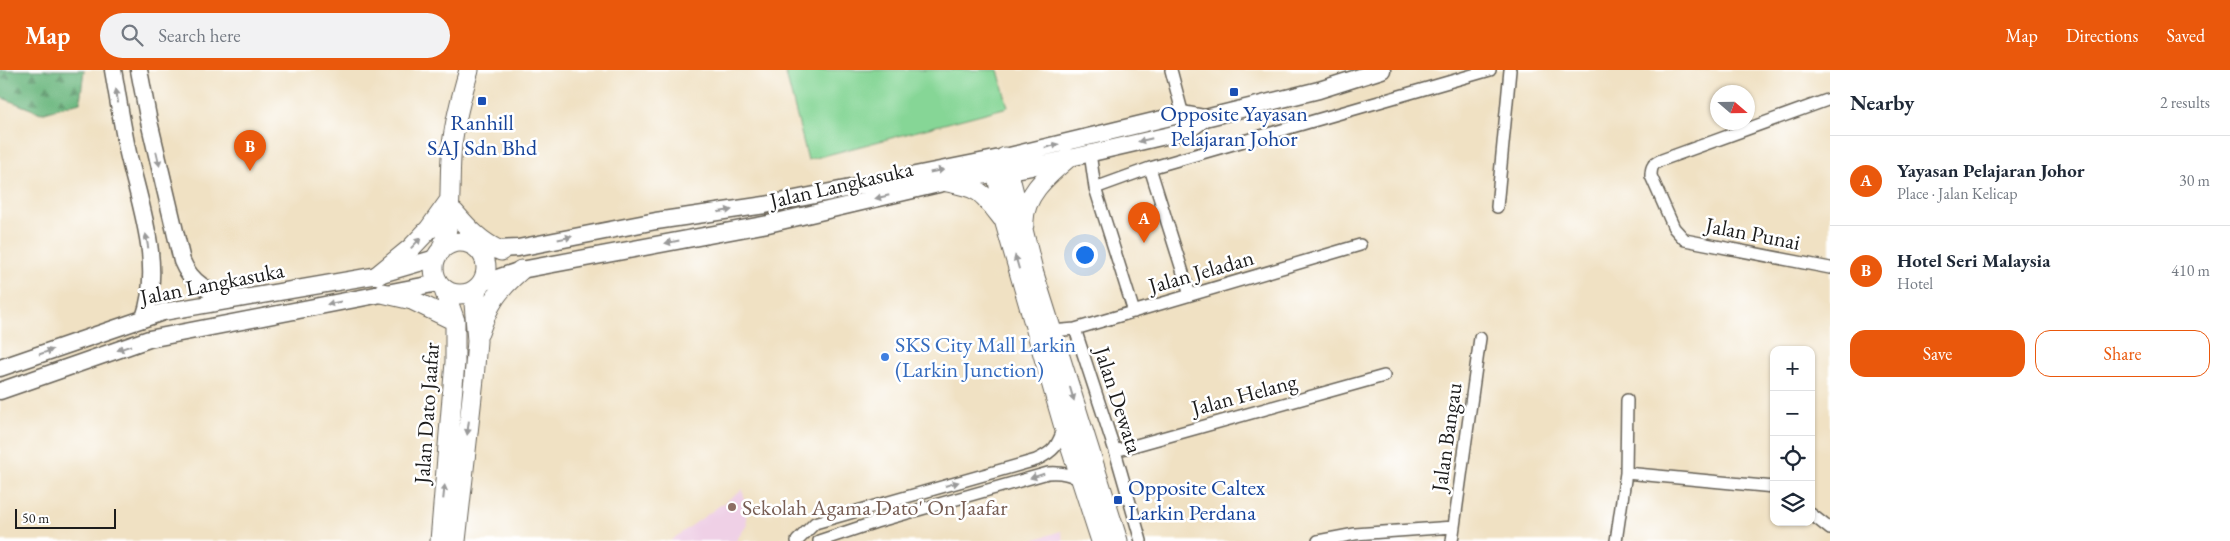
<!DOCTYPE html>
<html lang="en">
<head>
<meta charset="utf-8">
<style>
  :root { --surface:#fff; --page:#f2f2f3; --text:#1f2937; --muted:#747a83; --line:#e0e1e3; --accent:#ea580c }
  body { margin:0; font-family:"EB Garamond",serif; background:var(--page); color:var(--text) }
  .controls { position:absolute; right:15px; bottom:15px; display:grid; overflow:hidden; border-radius:10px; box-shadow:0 1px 4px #0004 }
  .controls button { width:45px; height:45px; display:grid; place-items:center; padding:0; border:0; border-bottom:1px solid var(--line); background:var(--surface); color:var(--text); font:25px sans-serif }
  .compass { position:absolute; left:1710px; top:15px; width:45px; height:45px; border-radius:50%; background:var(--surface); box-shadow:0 1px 4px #0004; rotate:110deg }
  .scale { position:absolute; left:15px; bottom:12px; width:101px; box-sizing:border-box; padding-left:5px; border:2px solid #1c1c1c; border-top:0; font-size:14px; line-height:18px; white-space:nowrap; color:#1c1c1c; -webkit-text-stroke:4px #fff; paint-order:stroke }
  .you { position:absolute; left:1084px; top:184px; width:18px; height:18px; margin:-12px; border:4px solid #fff; border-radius:50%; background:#1a73e8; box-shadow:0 0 0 8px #1a73e833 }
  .badge { display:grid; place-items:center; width:32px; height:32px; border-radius:50%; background:var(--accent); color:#fff; font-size:16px; font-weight:700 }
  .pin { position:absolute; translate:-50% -41px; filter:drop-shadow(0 1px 2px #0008) }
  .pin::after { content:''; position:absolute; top:26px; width:18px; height:15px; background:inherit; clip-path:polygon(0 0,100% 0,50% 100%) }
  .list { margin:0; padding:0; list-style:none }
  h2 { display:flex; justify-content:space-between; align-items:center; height:65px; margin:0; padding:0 20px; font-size:21px }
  h2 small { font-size:16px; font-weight:400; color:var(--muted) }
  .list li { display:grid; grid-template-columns:32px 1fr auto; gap:15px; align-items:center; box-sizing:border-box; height:90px; padding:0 20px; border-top:1px solid var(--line) }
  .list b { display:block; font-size:19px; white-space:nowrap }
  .list p { margin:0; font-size:16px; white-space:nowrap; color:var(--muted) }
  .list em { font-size:16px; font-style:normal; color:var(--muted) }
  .actions { display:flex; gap:10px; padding:15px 20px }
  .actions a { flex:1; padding:11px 0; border:1px solid var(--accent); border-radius:15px; text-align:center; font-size:18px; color:var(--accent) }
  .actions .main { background:var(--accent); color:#fff }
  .icon { flex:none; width:28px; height:28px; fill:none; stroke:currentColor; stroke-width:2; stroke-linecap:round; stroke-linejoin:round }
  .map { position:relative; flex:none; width:1830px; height:471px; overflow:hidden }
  header { display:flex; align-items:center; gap:30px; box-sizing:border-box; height:70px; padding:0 25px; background:var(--accent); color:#fff }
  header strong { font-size:24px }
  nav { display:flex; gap:28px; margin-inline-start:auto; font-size:18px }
  .search { width:350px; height:45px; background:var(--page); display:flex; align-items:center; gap:12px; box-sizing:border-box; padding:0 18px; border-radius:28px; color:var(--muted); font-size:19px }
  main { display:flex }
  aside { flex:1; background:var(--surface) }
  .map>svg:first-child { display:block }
</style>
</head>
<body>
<header>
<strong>Map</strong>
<div class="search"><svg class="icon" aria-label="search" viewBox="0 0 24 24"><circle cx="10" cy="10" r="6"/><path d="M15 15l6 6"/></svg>Search here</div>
<nav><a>Map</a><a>Directions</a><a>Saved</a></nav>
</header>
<main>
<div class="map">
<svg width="1830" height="471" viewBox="0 0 1830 471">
  <defs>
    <pattern id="forest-firs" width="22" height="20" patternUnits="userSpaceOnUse" patternTransform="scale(1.25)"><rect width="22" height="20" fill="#6cb77f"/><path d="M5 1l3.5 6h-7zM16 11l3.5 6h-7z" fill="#589467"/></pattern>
  </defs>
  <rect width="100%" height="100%" fill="#fff"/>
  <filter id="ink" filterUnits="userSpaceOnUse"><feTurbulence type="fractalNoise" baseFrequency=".02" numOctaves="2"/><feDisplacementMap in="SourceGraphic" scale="10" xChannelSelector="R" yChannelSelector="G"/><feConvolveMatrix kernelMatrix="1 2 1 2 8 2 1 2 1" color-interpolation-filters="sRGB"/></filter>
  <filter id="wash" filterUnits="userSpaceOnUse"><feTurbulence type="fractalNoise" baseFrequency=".0096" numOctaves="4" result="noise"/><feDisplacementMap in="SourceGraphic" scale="20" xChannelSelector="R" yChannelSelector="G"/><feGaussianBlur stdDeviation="1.12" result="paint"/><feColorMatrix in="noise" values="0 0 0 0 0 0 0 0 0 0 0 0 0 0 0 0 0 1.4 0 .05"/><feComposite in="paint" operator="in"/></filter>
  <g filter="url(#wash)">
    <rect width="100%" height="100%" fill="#f0e1c3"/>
    <path fill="#efd0e6" d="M743 419 747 455 736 471H670Z
      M1061 461 1064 471H1030Z"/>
    <path fill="#86d696" stroke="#517959" d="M785 0H998L1008 37 808 90Z"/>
    <path fill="url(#forest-firs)" stroke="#446a4e" d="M0 0H84L80 32 41 43 0 27Z"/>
  </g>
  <g filter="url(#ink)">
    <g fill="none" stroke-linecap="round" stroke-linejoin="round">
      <defs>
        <path id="street" d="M1171 0 1184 49
          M1830 29 1659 91C1652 94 1651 99 1651 106L1674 158 1685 170 1830 198
          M1090 83 1095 118 1134 242
          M1150 98 1190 225
          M1095 118 1150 98 1490 0
          M1497 137 1510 0
          M1075 259 1115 381 1141 471
          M1052 261 1075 259 1360 175
          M1115 381 1384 306
          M1626 403 1774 417
          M1811 444 1830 459
          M797 471 815 453 1036 390C1055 381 1057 376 1064 358
          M819 471 876 452 1048 403C1062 402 1071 404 1083 412
          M1318 471 1355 464 1453 457
          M1452 471 1480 268
          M1616 471 1626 403 1627 330"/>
        <path id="secondary" d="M113 0C118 28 122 55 128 83 140 135 163 195 144 248
          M139 0 148 47 182 191C190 211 209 225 231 225
          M480 180 518 178 656 151 765 135 1005 87 1183 44 1205 48 1319 20 1382 0
          M482 213 521 200 768 154 947 112 1031 97 1187 61 1205 48
          M0 298 163 242 378 205 436 188
          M0 321 149 269 438 213"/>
        <path id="primary" d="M1005 87 1034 204 1118 471
          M996 98 1005 153 1064 357 1101 471
          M947 112C980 118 981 121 1002 148
          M454 142C468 158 481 173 501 181
          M1024 155C1022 126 1048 105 1068 88
          M434 198a26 26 0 1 1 52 0a26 26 0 1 1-52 0Z
          M441 181C454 147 448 110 452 75 455 49 462 24 469 0
          M378 205 411 178 429 159 449 131
          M382 223 412 230 455 251
          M479 263C489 233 497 221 521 200
          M440 471 455 292V251L444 220
          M456 471 474 309 477 271 474 233 477 219"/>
      </defs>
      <use href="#street" stroke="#666156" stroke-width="14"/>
      <use href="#secondary" stroke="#666156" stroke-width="19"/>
      <use href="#primary" stroke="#666156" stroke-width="21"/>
      <use href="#street" stroke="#fff" stroke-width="11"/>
      <use href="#secondary" stroke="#fff" stroke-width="16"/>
      <use href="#primary" stroke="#fff" stroke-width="19"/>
    </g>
    <defs><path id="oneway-solid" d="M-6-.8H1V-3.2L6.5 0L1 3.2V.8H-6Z" transform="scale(1.25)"/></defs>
    <g fill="#999">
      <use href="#oneway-solid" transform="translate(117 26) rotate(-99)"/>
      <use href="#oneway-solid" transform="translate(1145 70) rotate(167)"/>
      <use href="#oneway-solid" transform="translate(1052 76) rotate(-14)"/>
      <use href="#oneway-solid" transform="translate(158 89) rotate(77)"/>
      <use href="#oneway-solid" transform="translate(937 101) rotate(-11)"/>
      <use href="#oneway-solid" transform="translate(882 127) rotate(167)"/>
      <use href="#oneway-solid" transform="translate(725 141) rotate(-9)"/>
      <use href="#oneway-solid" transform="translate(565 168) rotate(-12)"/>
      <use href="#oneway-solid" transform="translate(147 171) rotate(-100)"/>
      <use href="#oneway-solid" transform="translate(672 172) rotate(169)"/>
      <use href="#oneway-solid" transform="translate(416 173) rotate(-46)"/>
      <use href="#oneway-solid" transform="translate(1017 192) rotate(-106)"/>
      <use href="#oneway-solid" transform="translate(334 233) rotate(169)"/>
      <use href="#oneway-solid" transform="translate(124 278) rotate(161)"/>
      <use href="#oneway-solid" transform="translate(46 282) rotate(-19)"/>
      <use href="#oneway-solid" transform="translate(1072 324) rotate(73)"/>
      <use href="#oneway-solid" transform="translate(468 358) rotate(97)"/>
      <use href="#oneway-solid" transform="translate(1037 406) rotate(163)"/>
      <use href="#oneway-solid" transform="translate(952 414) rotate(-16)"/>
      <use href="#oneway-solid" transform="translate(444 422) rotate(-84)"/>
    </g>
  </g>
  <g fill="#1a4fb4" stroke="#fff" stroke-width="2">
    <rect x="1229" y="17" width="10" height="10" rx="2.5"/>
    <rect x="477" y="26" width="10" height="10" rx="2.5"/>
    <rect x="1113" y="425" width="10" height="10" rx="2.5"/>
  </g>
  <circle fill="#3f7fe0" stroke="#fff" stroke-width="2" cx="885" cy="287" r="5"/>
  <circle fill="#8d6e63" stroke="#fff" stroke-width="2" cx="732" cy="437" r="5"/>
  <g text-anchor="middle" stroke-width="5" stroke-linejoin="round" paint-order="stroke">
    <g font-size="22" fill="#164399" stroke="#fff">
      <text x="1234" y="51">Opposite Yayasan<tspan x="1234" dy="25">Pelajaran Johor</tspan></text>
      <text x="482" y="60">Ranhill<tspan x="482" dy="25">SAJ Sdn Bhd</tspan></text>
      <text x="1128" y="425" text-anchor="start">Opposite Caltex<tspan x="1128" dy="25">Larkin Perdana</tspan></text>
    </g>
    <g font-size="22" fill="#1c1c1c" stroke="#fff">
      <text transform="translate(841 114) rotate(-13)" y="8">Jalan Langkasuka</text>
      <text transform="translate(1753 163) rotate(11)" y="8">Jalan Punai</text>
      <text transform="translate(1201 201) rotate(-16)" y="8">Jalan Jeladan</text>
      <text transform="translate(212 213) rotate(-11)" y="8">Jalan Langkasuka</text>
      <text transform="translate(1244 324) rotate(-15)" y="8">Jalan Helang</text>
      <text transform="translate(1119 330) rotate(72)" y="8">Jalan Dewata</text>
      <text transform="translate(426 343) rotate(-86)" y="8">Jalan Dato Jaafar</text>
      <text transform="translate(1446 367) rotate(-82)" y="8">Jalan Bangau</text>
    </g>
    <g font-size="22" fill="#366cbe" stroke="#fff" text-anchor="start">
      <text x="895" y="282">SKS City Mall Larkin<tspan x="895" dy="25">(Larkin Junction)</tspan></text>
    </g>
    <g font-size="22" fill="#785e54" stroke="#fff" text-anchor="start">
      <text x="742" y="445">Sekolah Agama Dato' On Jaafar</text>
    </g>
  </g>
</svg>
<div class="controls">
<button>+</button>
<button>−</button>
<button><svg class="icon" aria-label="locate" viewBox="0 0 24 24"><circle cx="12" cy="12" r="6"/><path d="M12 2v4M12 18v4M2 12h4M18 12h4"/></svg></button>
<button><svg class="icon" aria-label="layers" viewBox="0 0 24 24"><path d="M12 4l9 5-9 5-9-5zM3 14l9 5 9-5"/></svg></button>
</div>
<svg class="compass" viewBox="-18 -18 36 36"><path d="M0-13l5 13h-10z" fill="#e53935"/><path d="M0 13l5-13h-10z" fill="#747a83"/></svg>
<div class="scale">50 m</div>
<div class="you"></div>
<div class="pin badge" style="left:1144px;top:173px">A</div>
<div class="pin badge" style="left:250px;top:101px">B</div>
</div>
<aside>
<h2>Nearby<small>2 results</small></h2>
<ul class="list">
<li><span class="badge">A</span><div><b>Yayasan Pelajaran Johor</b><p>Place · Jalan Kelicap</p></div><em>30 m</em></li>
<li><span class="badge">B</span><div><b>Hotel Seri Malaysia</b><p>Hotel</p></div><em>410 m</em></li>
</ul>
<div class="actions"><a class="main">Save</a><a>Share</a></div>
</aside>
</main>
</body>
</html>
